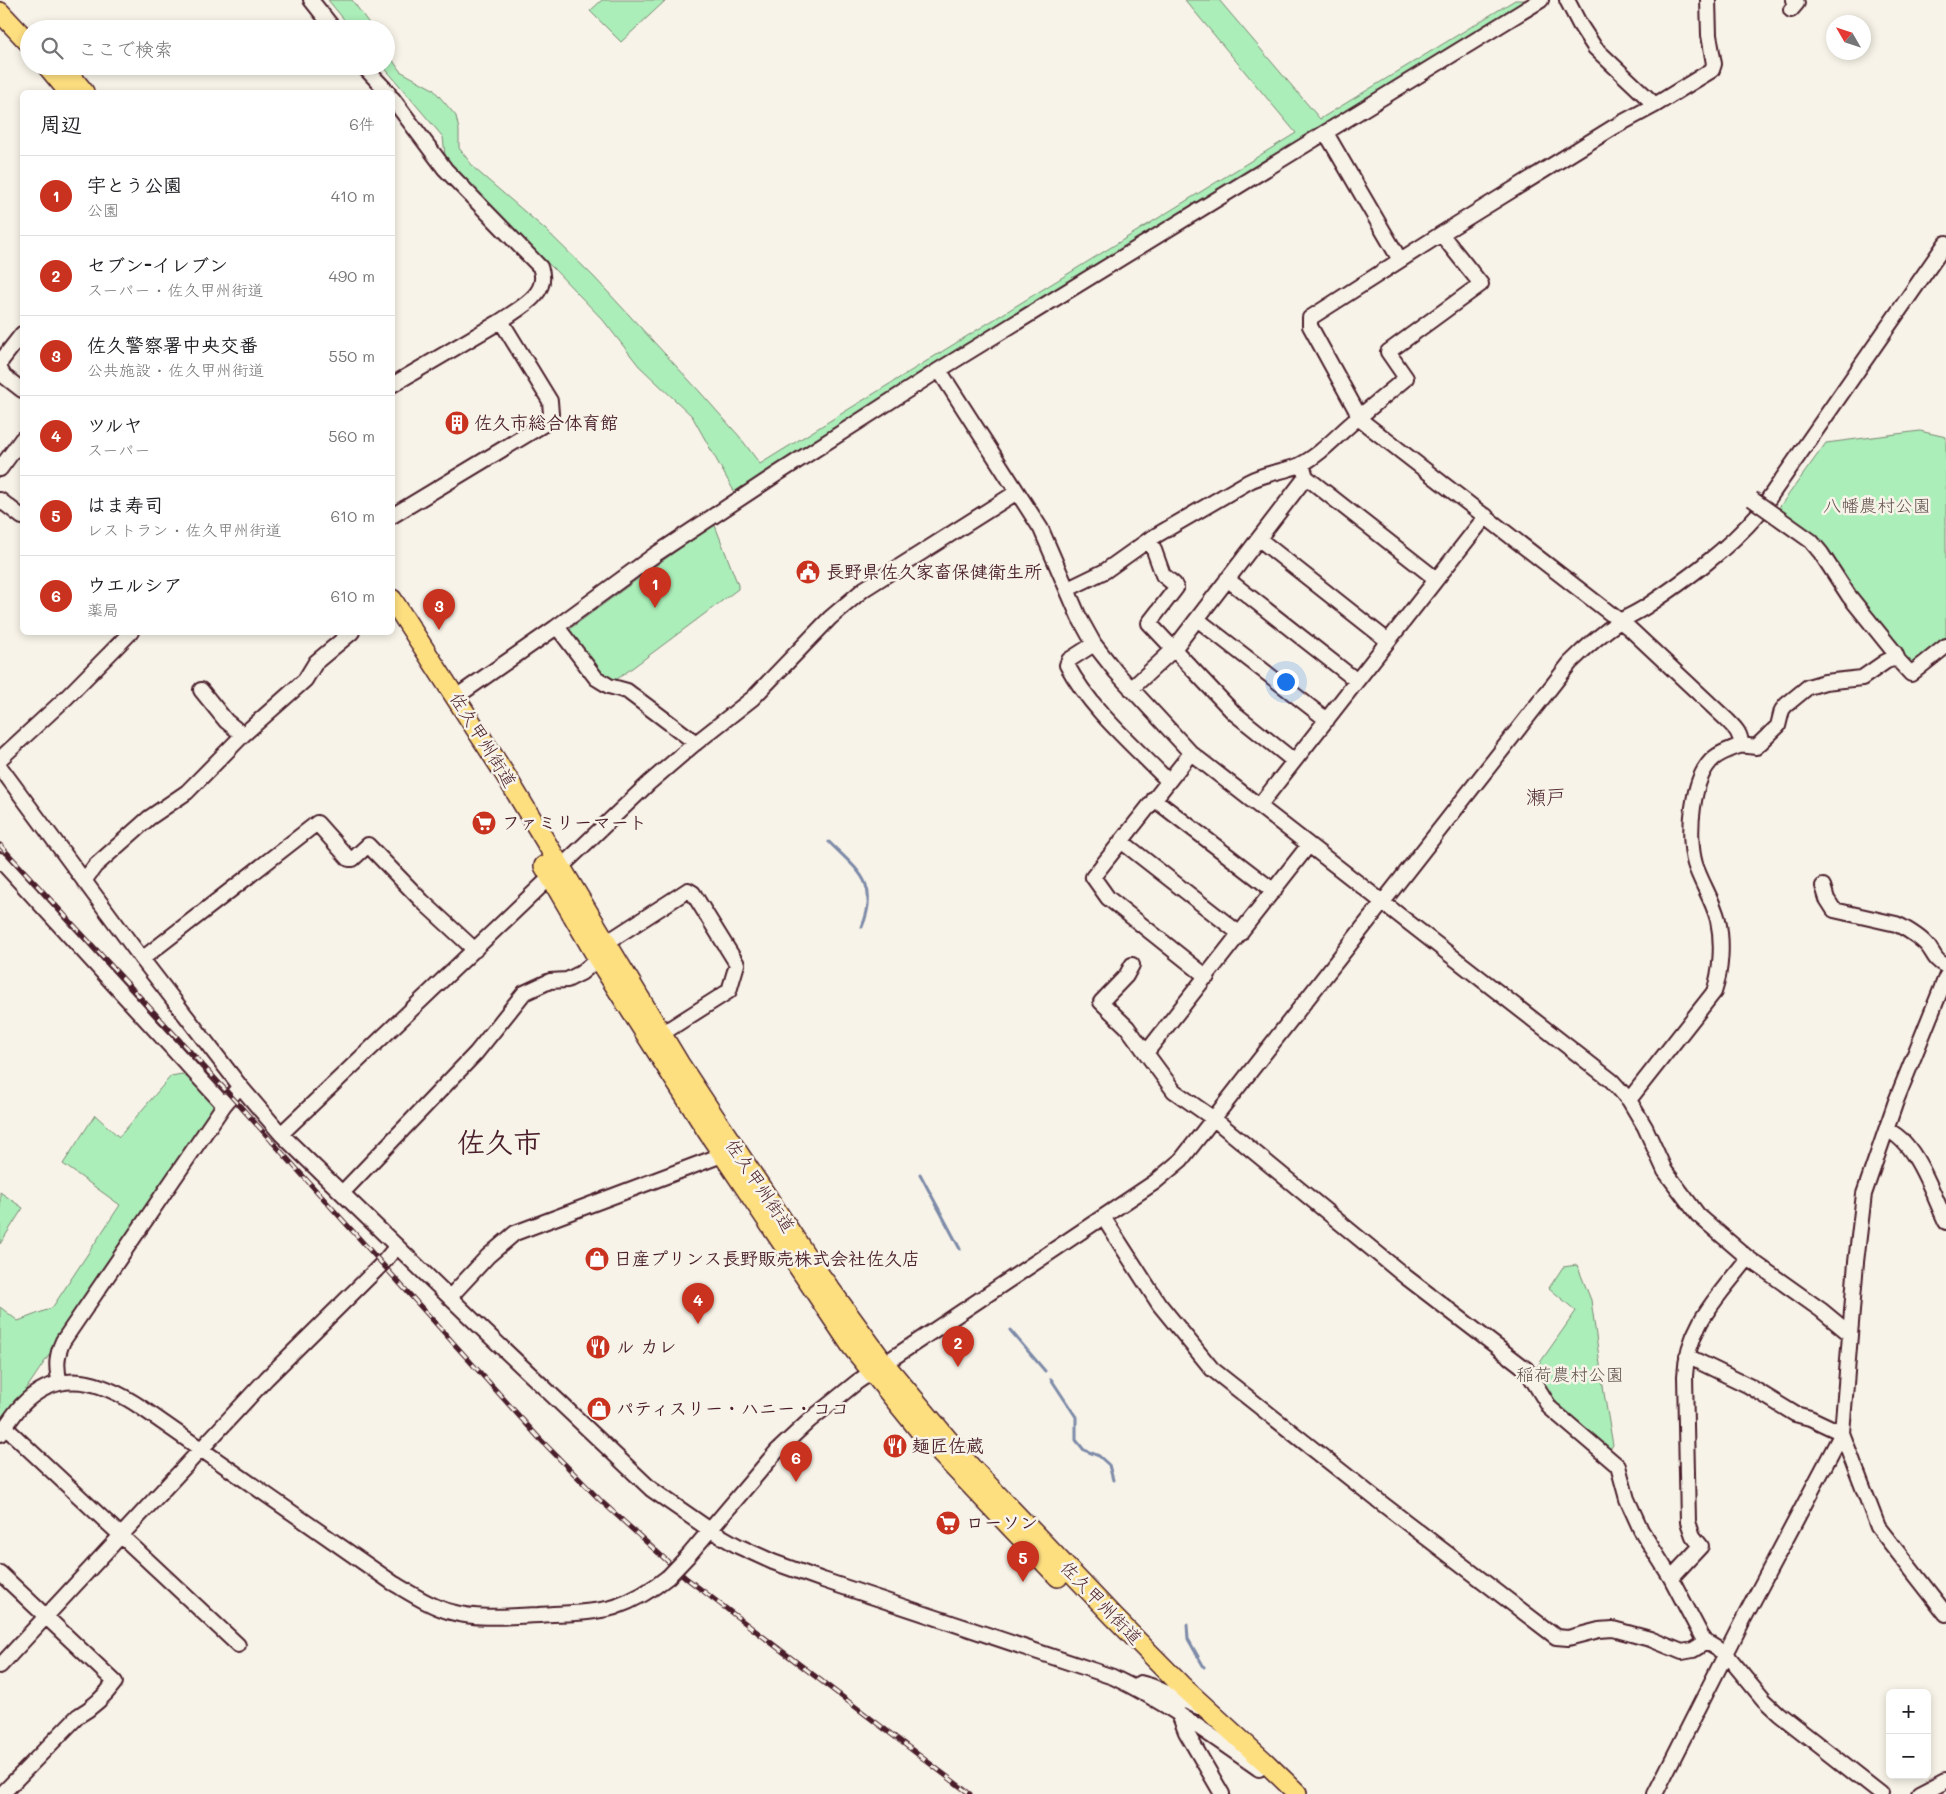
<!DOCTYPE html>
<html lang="ja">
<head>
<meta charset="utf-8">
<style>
  :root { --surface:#fff; --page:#f2f2f2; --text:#202124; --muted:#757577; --line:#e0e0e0; --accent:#c8321e }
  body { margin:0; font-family:Mali,"Klee One",sans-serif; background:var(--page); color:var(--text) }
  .controls { position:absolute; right:15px; bottom:15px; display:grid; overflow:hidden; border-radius:8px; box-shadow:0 2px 8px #0003 }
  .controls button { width:45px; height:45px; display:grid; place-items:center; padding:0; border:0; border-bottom:1px solid var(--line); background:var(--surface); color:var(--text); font:25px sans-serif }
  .compass { position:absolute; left:1826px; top:15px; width:45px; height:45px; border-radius:50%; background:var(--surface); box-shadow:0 2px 8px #0003; rotate:309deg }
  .you { position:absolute; left:1285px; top:681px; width:18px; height:18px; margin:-12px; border:4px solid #fff; border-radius:50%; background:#1a73e8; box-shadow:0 0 0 8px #1a73e833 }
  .badge { display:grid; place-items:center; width:32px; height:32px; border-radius:50%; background:var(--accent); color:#fff; font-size:16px; font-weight:700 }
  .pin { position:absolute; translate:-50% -41px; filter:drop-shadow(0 1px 2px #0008) }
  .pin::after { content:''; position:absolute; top:26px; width:18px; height:15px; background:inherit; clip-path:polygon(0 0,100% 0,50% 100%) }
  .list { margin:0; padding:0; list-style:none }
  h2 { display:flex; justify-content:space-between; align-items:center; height:65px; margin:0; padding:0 20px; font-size:21px }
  h2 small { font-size:16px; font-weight:400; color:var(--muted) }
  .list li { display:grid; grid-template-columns:32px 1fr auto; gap:15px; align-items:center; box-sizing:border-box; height:80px; padding:0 20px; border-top:1px solid var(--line) }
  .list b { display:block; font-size:19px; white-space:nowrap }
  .list p { margin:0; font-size:16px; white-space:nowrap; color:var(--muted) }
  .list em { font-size:16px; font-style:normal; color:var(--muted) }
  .icon { flex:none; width:28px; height:28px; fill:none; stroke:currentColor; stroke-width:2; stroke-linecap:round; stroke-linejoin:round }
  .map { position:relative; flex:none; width:1946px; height:1794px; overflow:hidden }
  .search { position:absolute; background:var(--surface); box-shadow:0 2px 8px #0003; left:20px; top:20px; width:375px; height:55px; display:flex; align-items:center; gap:12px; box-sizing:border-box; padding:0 18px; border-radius:28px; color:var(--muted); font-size:19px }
  .panel { position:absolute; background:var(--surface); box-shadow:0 2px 8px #0003; left:20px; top:90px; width:375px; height:545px; border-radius:8px }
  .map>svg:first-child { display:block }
</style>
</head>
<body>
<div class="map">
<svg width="1946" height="1794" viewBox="0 0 1946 1794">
  <rect width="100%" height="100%" fill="#f7f3e8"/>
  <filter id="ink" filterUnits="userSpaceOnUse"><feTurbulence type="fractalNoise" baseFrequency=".02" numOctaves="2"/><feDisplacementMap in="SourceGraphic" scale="10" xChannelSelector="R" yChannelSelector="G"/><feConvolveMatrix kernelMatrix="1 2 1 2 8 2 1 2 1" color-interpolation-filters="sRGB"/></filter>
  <g filter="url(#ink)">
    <path fill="#abeeb9" stroke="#7a8672" d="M328 0H352L373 29H352Z
      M602 0H666L621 42 590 11Z
      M1185 0H1219L1320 119 1515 0H1531L735 493 692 416 639 366 603 320 552 267 492 214 449 170 445 155 443 137 383 66H386V50L400 71 433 89 456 116 459 130V148L475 169 546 230 594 277 700 392 739 436 760 464 1296 133Z
      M1920 431 1946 437V638L1911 665 1813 536 1778 509 1826 443Z
      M714 523 738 585V589L616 680 600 674 569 633 571 628Z
      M182 1074 198 1085 216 1107 0 1428V1307L18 1321 52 1308 120 1205 63 1164 95 1115 119 1137 171 1076Z
      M0 1192 23 1208 0 1244Z
      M1577 1265 1591 1300 1604 1393 1613 1445 1608 1452 1554 1406 1532 1374 1576 1311 1549 1288 1563 1267Z"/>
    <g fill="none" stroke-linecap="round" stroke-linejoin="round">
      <path stroke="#7d8aa8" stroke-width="3" d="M829 842C858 871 880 883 862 927
        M920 1174 960 1249
        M1010 1330 1045 1371
        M1051 1379 1076 1417V1440L1084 1450 1099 1456 1109 1465 1113 1480
        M1187 1625 1188 1639 1204 1667"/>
      <defs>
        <path id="minor" d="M311 0 334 29
          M1567 0 1580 25 1595 48 1655 105
          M1791 10 1797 3 1793 0
          M363 66 388 92
          M392 98 445 169 540 267C551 294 519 308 501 321
          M1326 133 1400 260
          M1441 234 1481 284 1388 352 1406 378 1358 418 1629 628 1726 719C1735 728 1741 733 1741 745 1732 749 1721 752 1714 758 1691 777 1687 837 1695 864 1701 883 1713 900 1718 920 1723 943 1721 971 1714 992L1629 1100
          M0 366 1 361 22 334
          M0 369 4 376 22 390
          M939 370 1041 529 1079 617 1094 644 1116 672 1191 753 1612 1081 1629 1100 1645 1127 1665 1171 1698 1215 1748 1258 1821 1310 1850 1334
          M392 385 501 321 550 401 551 414 546 423 392 516
          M0 469 22 439
          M1306 477 1436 579
          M0 500 22 517
          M1776 516 1811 541 1821 553 1849 596 1895 653 1898 660 1911 674 1946 646
          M1150 539 1163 575 1174 584 1176 588 1149 623 1234 713 1294 761
          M1259 539 1388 641
          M1227 579 1357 681
          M1068 589 1105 571 1150 539 1248 482C1264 473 1283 472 1300 465 1322 454 1339 433 1358 418L1356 410 1310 326V318L1441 234 1614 127 1655 105 1712 70 1714 64 1709 35 1708 0
          M1197 619 1327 720
          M555 628 561 632 596 678 609 686 627 691 696 743
          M1094 644 1069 660 1067 665C1091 710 1133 745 1168 781
          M1131 689 1174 649 1306 477 1302 464
          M201 690 226 721 243 735
          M456 697 555 628 656 554 777 474 939 370 1541 0
          M1741 745 1756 747 1778 726 1782 710 1786 705 1808 687 1825 682 1862 678 1885 662 1891 659 1898 660
          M1191 753 1093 877 1108 898 1207 977
          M0 759 66 698 131 632
          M0 767 142 959 240 1086 281 1134 473 1320 651 1489 710 1530 738 1546 773 1562 823 1580 1113 1677C1165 1702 1211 1735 1259 1769
          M1154 799 1274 891
          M1259 806 1486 516
          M1121 841 1240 934
          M1308 846 1146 1053 1174 1091 1214 1119 1406 1277 1526 1369 1550 1408 1618 1466 1627 1499 1641 1530 1671 1578 1701 1635 1706 1642 1726 1654 1764 1700 1779 1714 1881 1794
          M0 860 224 1105
          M84 881 95 866 149 818 187 792 243 735 305 680 316 662 352 632
          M1823 886 1827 899 1834 910 1896 924C1904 927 1919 937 1925 943 1934 951 1932 959 1946 966
          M606 943 688 890 693 893 737 964 729 991 655 1038
          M142 959 317 823 349 859H353L368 845 422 901 475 950
          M1132 965 1126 976 1101 1002 1127 1027 1146 1053
          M1946 977 1896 1101 1864 1194 1856 1262 1842 1433 1878 1527 1946 1614
          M1886 1130C1915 1139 1933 1195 1946 1222
          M281 1134 649 783 692 746 753 698 830 618 864 589 1017 492
          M342 1193 476 1053 524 993 550 981 567 980 581 973 598 959
          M1103 1217 1159 1304 1212 1369 1380 1502 1556 1637 1568 1638 1599 1630 1613 1629 1650 1639 1682 1652 1693 1650 1706 1642
          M450 1297 488 1256 515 1233 730 1152
          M1687 1356 1749 1386 1795 1414 1810 1418 1842 1433
          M60 1383C56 1368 56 1356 63 1341L224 1105 240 1086
          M5 1427 238 1645
          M0 1434C7 1425 13 1415 21 1406 59 1366 102 1381 142 1408L393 1583C412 1594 430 1606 451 1612 479 1620 511 1616 539 1615 564 1613 590 1614 615 1607 635 1600 652 1590 668 1577
          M688 1556 777 1451 810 1420 857 1382 1155 1182 1181 1160 1570 663C1585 648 1602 633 1620 621 1629 616 1638 612 1647 606 1687 579 1727 550 1758 514L1946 243
          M0 1573 115 1682C105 1696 92 1708 78 1716L2 1794
          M1671 1578 1701 1546 1693 1536 1688 1522 1685 1376C1687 1325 1719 1296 1748 1258
          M0 1666 267 1378 382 1264 397 1246
          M1140 1683 1151 1686 1199 1707
          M1178 1712 1186 1732 1222 1794
          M1655 1794 1742 1622 1842 1433
          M1919 1794 1946 1780"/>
        <path id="major" d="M0 12 29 43
          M47 66 66 89
          M63 66 84 92
          M392 599 506 776 679 1063 809 1260 884 1363 971 1467 1114 1617 1181 1685 1264 1761 1297 1793
          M544 866 598 959 707 1131 852 1347 924 1436 1058 1577"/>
      </defs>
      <use href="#minor" stroke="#4a1f2b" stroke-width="18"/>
      <use href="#major" stroke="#4a1f2b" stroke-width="22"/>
      <use href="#minor" stroke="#f7f3e8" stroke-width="14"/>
      <use href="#major" stroke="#fedf80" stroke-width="19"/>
      <defs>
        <path id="rail" d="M0 845 231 1096 539 1438 600 1500 686 1578 970 1794"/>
      </defs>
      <use href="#rail" stroke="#4a1f2b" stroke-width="5"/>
      <use href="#rail" stroke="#f7f3e8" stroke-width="3" stroke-dasharray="9" stroke-linecap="butt"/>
      <defs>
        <path id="minor-bridge" d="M1752 499 1776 516
          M668 1577 688 1556"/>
      </defs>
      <use href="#minor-bridge" stroke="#4a1f2b" stroke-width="18" stroke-linecap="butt"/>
      <use href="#minor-bridge" stroke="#f7f3e8" stroke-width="14"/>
    </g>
  </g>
  <defs>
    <symbol id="building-disc" viewBox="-11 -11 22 22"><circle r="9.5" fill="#c8321e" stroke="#f7f3e8"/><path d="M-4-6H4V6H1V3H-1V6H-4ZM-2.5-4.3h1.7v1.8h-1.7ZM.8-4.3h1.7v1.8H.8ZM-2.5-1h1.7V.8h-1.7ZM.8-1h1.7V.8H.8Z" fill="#fff"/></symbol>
    <symbol id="civic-disc" viewBox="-11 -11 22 22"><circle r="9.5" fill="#c8321e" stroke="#f7f3e8"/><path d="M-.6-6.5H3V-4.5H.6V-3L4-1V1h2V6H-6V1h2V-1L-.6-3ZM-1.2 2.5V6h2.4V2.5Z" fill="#fff"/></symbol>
    <symbol id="supermarket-disc" viewBox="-11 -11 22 22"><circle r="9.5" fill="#c8321e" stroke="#f7f3e8"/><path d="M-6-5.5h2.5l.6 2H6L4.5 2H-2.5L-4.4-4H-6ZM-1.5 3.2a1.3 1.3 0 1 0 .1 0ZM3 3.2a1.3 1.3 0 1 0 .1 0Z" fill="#fff"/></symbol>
    <symbol id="shop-disc" viewBox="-11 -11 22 22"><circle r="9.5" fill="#c8321e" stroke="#f7f3e8"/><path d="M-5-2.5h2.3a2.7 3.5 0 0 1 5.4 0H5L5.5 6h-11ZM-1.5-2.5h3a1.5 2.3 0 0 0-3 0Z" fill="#fff"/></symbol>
    <symbol id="restaurant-disc" viewBox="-11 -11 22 22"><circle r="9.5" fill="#c8321e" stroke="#f7f3e8"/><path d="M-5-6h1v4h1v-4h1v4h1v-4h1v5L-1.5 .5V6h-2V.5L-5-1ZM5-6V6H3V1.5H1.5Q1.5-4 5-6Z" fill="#fff"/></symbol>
  </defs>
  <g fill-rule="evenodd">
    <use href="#building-disc" x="443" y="409" width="28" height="28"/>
    <use href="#civic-disc" x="794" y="558" width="28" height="28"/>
    <use href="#supermarket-disc" x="470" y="809" width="28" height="28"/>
    <use href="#shop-disc" x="583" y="1245" width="28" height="28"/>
    <use href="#restaurant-disc" x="584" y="1333" width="28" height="28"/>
    <use href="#shop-disc" x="585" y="1395" width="28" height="28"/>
    <use href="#restaurant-disc" x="881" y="1432" width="28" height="28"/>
    <use href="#supermarket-disc" x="934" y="1509" width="28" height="28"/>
  </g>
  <g text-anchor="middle" stroke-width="5" stroke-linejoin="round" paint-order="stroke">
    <g font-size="18" font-weight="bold" fill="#4a1f2b" stroke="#f7f3e8" text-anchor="start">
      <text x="474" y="429">佐久市総合体育館</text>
      <text x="826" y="578">長野県佐久家畜保健衛生所</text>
      <text x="502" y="829">ファミリーマート</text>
      <text x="614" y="1265">日産プリンス長野販売株式会社佐久店</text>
      <text x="616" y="1353">ル カレ</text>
      <text x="616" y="1415">パティスリー・ハニー・ココ</text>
      <text x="912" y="1452">麺匠佐蔵</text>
      <text x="966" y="1529">ローソン</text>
    </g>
    <g font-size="18" fill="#62534e" stroke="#f7f3e8">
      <text x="1877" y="512">八幡農村公園</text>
      <text x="1570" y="1381">稲荷農村公園</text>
    </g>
    <g font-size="18" fill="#4a1f2b" stroke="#f7f3e8">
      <text transform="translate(483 740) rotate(58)" y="6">佐久甲州街道</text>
      <text transform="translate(760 1186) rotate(56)" y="6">佐久甲州街道</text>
      <text transform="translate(1101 1603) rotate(46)" y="6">佐久甲州街道</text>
    </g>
    <g font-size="20" fill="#4a1f2b" stroke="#f7f3e8">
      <text x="1546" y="804">瀬戸</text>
    </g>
    <g font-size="28" font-weight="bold" fill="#4a1f2b" stroke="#f7f3e8">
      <text x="499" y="1152">佐久市</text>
    </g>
  </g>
</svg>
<div class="controls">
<button>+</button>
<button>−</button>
</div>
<svg class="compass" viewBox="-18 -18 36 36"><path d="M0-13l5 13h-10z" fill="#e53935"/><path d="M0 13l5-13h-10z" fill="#757577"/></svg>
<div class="you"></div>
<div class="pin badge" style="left:655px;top:608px">1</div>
<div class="pin badge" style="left:958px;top:1367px">2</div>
<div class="pin badge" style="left:439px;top:630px">3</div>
<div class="pin badge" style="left:698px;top:1324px">4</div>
<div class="pin badge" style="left:1023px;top:1582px">5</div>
<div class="pin badge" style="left:796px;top:1482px">6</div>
<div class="search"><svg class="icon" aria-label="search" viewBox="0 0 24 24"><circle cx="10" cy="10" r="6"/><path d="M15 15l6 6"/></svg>ここで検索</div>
<section class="panel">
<h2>周辺<small>6件</small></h2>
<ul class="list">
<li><span class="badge">1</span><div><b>宇とう公園</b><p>公園</p></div><em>410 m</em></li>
<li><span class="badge">2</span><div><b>セブン-イレブン</b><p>スーパー · 佐久甲州街道</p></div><em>490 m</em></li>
<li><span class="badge">3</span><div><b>佐久警察署中央交番</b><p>公共施設 · 佐久甲州街道</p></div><em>550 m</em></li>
<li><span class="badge">4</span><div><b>ツルヤ</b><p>スーパー</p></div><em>560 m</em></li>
<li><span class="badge">5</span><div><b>はま寿司</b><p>レストラン · 佐久甲州街道</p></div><em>610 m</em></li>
<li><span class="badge">6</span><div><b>ウエルシア</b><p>薬局</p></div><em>610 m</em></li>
</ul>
</section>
</div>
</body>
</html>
